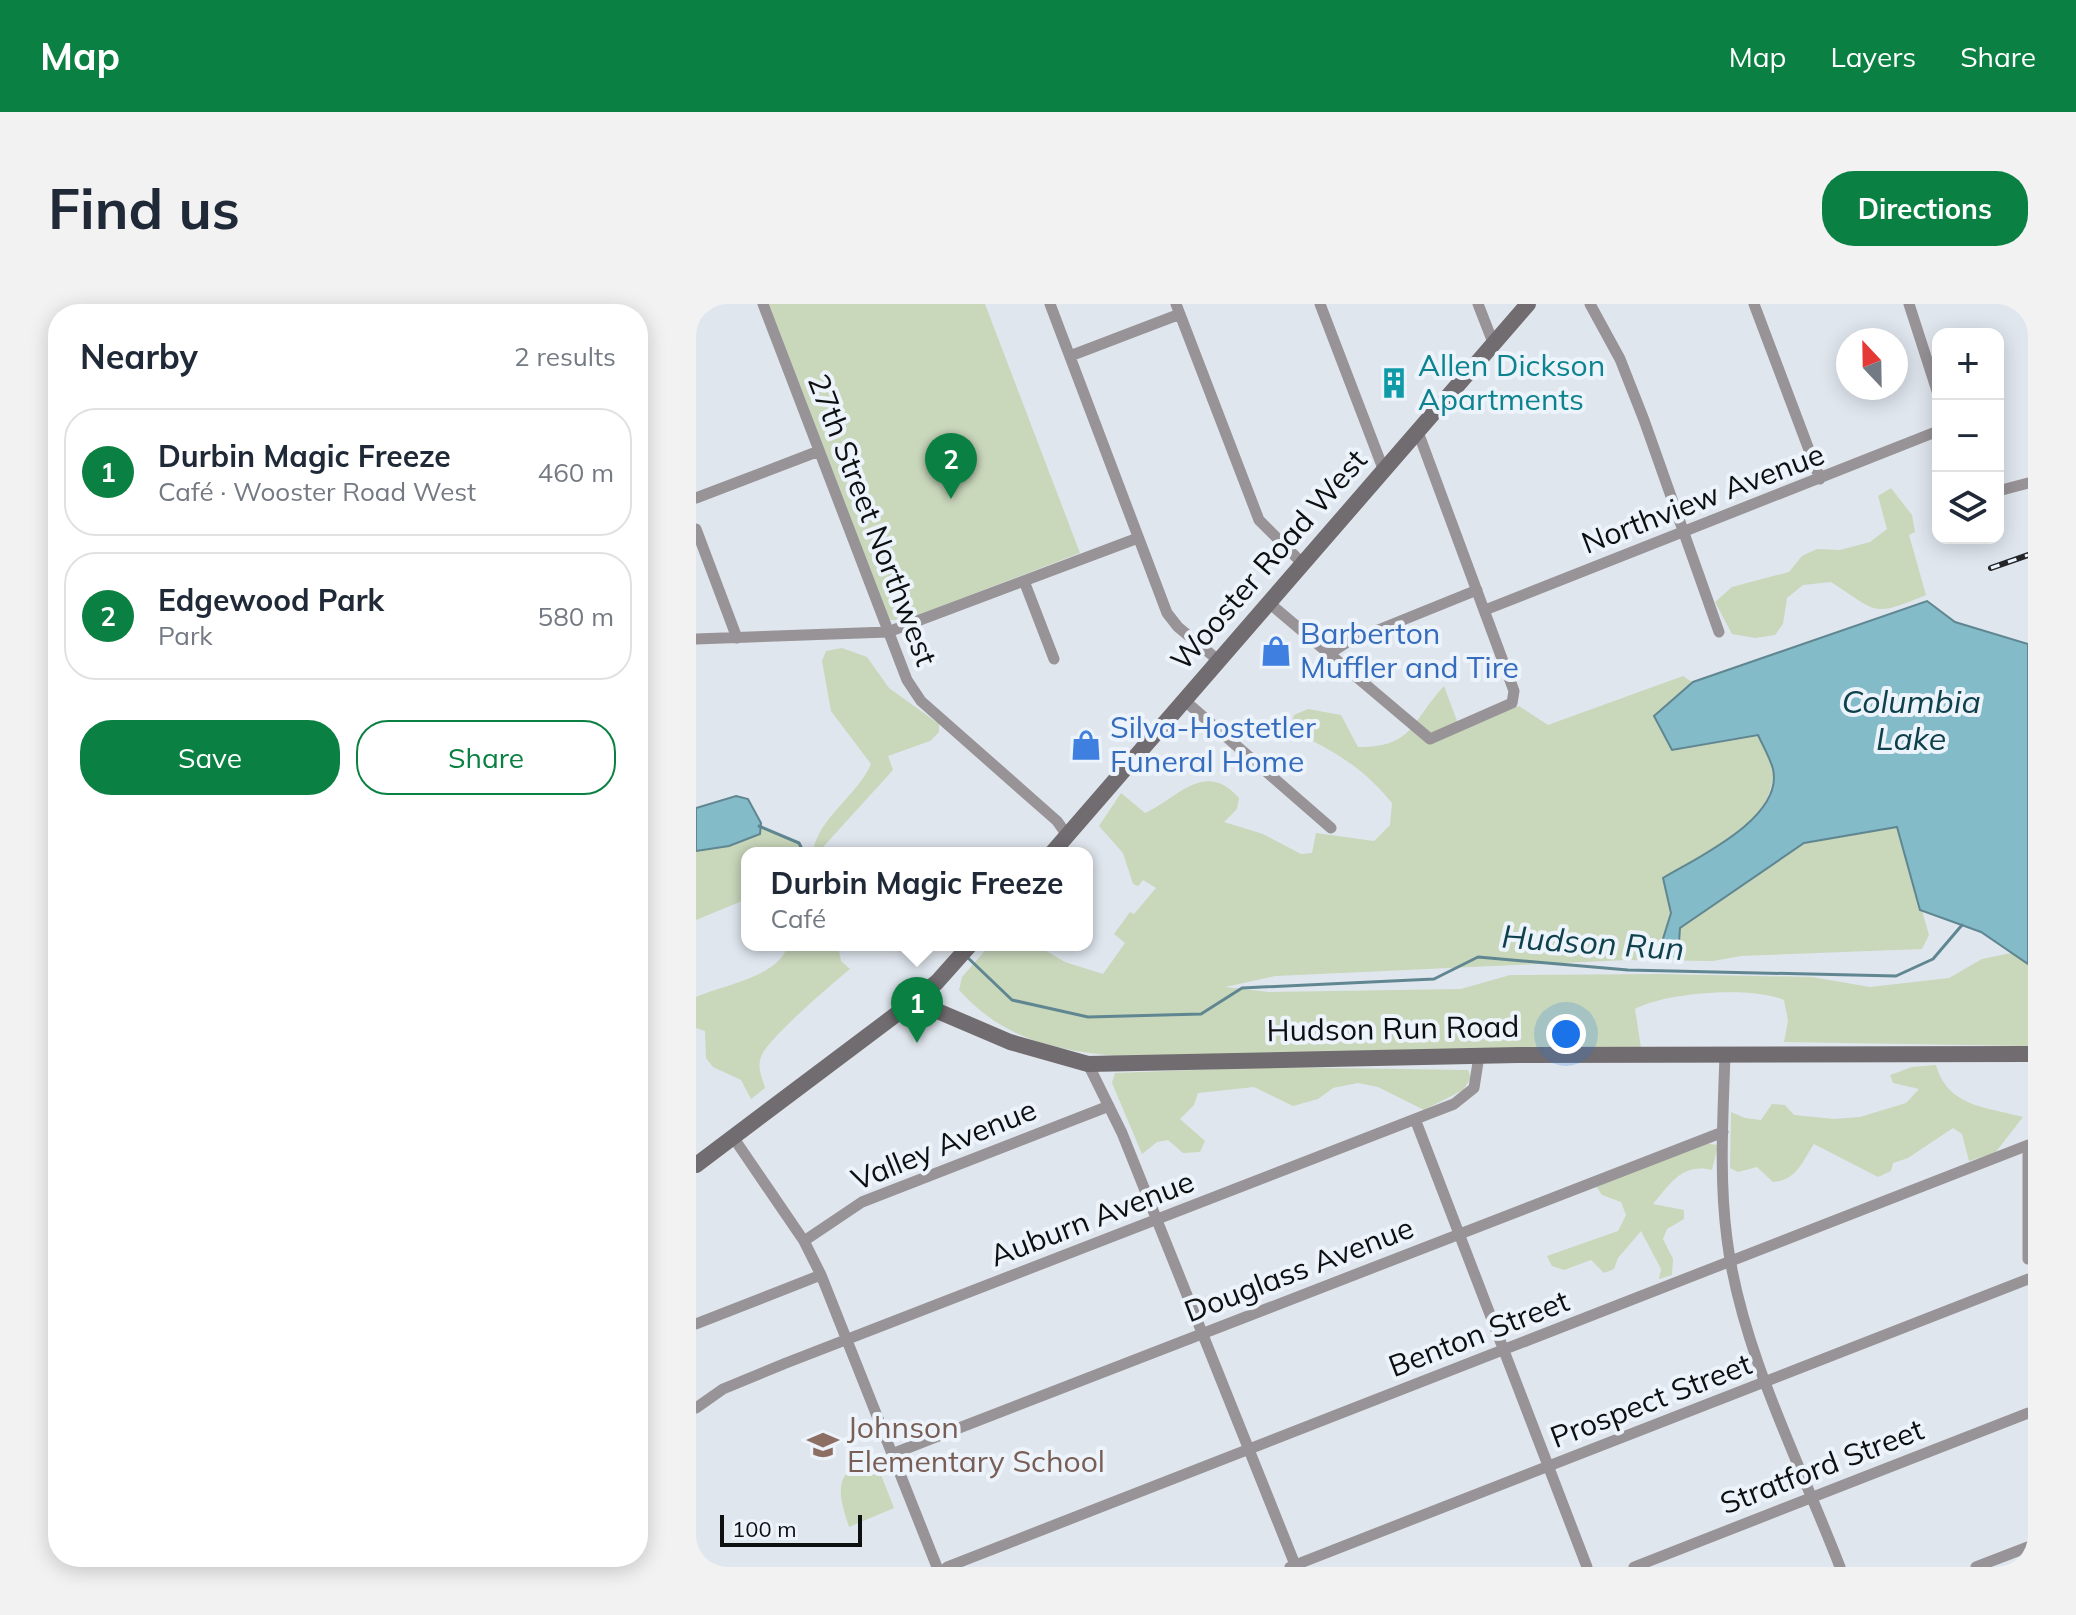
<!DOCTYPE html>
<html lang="en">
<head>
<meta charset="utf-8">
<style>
  :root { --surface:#fff; --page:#f2f2f3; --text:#1f2937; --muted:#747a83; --line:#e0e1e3; --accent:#0b8043 }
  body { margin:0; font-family:Mulish,sans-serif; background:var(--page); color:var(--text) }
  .controls { position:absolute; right:24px; top:24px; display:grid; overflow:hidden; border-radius:16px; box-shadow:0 4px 20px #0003 }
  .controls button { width:72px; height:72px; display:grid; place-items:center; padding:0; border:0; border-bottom:2px solid var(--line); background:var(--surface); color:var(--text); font:40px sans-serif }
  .compass { position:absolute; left:1140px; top:24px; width:72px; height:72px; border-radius:50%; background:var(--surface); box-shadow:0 4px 20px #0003; rotate:338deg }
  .scale { position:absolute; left:24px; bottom:20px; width:142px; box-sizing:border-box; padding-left:8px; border:4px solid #0d0f11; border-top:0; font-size:22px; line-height:28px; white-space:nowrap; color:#0d0f11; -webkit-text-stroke:6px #edf3fb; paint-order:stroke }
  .you { position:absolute; left:870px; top:730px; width:28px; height:28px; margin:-20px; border:6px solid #fff; border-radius:50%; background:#1a73e8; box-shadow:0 0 0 12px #1a73e833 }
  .badge { display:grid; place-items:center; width:52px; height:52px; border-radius:50%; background:var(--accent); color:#fff; font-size:26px; font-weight:700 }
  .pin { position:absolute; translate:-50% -66px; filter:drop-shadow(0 2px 4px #0008) }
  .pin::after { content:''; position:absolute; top:42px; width:28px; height:24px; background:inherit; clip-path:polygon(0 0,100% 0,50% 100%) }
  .popup { position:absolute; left:45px; top:543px; width:352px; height:104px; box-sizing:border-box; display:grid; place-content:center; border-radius:16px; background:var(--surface); filter:drop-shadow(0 2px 6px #0005); font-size:26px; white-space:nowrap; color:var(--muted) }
  .popup b { font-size:30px; color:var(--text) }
  .popup::after { content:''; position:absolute; left:50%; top:100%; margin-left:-16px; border:16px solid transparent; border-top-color:var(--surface) }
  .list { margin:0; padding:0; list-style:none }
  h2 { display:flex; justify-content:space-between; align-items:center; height:104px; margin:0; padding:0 32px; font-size:34px }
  h2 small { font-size:26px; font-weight:400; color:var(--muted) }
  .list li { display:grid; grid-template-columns:52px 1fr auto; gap:24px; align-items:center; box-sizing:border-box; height:128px; margin:0 16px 16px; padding:0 16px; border:2px solid var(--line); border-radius:32px }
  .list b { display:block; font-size:30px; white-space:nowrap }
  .list p { margin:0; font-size:26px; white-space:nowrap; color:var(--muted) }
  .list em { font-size:26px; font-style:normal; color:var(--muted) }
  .actions { display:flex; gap:16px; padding:24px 32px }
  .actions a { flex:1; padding:18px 0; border:2px solid var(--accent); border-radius:32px; text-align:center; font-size:28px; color:var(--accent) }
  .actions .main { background:var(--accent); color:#fff }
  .icon { flex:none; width:44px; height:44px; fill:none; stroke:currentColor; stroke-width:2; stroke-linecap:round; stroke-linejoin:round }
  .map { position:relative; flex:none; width:1332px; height:1263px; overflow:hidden; border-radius:32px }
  header { display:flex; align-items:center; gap:48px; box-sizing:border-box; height:112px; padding:0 40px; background:var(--accent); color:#fff }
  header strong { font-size:38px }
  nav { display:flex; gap:44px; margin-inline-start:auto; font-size:28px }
  .intro { display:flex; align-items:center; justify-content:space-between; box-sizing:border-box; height:192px; padding:0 48px }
  h1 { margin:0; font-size:56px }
  .button { padding:20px 36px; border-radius:32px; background:var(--accent); color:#fff; font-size:28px; font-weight:700 }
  main { display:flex; gap:48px; padding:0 48px }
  aside { flex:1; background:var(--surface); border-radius:32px; box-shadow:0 4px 20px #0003 }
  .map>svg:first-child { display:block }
</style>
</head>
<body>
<header>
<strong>Map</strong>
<nav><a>Map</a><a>Layers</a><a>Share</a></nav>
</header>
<div class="intro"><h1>Find us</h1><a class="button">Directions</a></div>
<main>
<aside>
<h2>Nearby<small>2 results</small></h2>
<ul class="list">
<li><span class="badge">1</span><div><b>Durbin Magic Freeze</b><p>Café · Wooster Road West</p></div><em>460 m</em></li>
<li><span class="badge">2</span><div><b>Edgewood Park</b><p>Park</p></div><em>580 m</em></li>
</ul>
<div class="actions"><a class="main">Save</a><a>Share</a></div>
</aside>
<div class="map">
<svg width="1332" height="1263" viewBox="0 0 1332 1263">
  <rect width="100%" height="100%" fill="#e0e6ee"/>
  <path fill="#c9d7bb" d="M73 0H289L384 249 209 316H193Z
    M1195 184 1216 211 1219 228 1213 231 1230 291C1175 314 1182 308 1135 278L1107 281 1091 294 1087 320 1079 331 1059 334 1036 330 1019 298 1036 283 1093 268 1106 252 1121 245 1144 246 1174 238 1191 225 1182 192Z
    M146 344 171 353 193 384 243 420V428L234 437 192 452 197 466 128 542 126 549H117C120 516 162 491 175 460L135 407 126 357 130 347Z
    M987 372 996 378 959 412 1063 431C1067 442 1078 459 1077 471 1073 525 1007 549 967 574L975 609 984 624 1108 539 1202 523 1233 631 1226 645 1045 652 1017 657 931 656 579 672 529 683 573 688 765 685 814 671 962 670 1116 673 1174 683 1253 674 1286 655 1315 649 1332 660V742L1088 738 1092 717 1088 696C1056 682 970 688 939 705L945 744 419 752C356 746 306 734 263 686L266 673 294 641H340L369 658 407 670 429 639 418 630 434 608 438 610 460 584 447 576 442 582 437 580 427 549 403 522 425 489 449 509C482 494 509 455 543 494L541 505 528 518 567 530 605 550 616 549 620 529 678 537 694 521 696 499C664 460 638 448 594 425L598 411 612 405 645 411 662 443C718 443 714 419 748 382L764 425 823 402 852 421Z
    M59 520 103 539 108 549H51V595L0 616V542Z
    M92 641H142L145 657 154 665C137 679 70 736 65 753 61 764 66 773 69 784L55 795 45 776 17 763 10 754 9 727 0 724V693C27 681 83 673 92 641Z
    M1240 761C1252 803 1290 803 1327 813L1299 849 1273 857 1266 830 1257 824 1212 854 1197 859 1195 867 1182 873 1118 840C1106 858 1101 876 1077 878L1061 863 1042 868 1034 864 1035 808 1049 814 1065 816 1076 800 1089 801 1098 811 1138 815 1164 813 1210 799 1223 785 1197 779 1194 771 1216 763Z
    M577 763 772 766 775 774 767 786 728 806 682 783 662 779 637 784 622 795 597 802 558 783 502 789 498 801 484 815 509 837 504 848 487 849 472 836 461 838 446 850 416 779 419 769Z
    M1007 839 1022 841 1016 866C986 859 975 879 957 900L988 906V915L971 925 967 935 977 955 976 971 963 975 965 965 945 927 922 954 918 965 908 969 895 956 868 966 856 962 851 952 922 927 930 911 925 898 906 891 898 879Z
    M178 1153 198 1204 153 1223C141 1187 137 1167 178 1153Z"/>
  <path fill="#83bbc8" stroke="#608791" stroke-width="2" d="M1231 297 1259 318 1332 340V660L1285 628 1224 606 1201 523 1108 539 984 624 982 653 962 651 975 609 967 574C1000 554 1088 514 1077 465 1074 454 1067 442 1062 431L976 446 958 412 997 378Z
    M40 492 52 495 65 519 64 530 33 542 0 547V504Z"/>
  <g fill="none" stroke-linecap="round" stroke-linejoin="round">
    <path stroke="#608791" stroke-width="3" d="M63 522 103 539 108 549
      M270 652 316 696 392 713 505 710 546 684 738 675 782 653 932 666 1200 672 1237 655 1266 621"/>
    <path stroke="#979396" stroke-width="11" d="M67 0 211 376 225 397 361 517 371 531
      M354 0 471 309 482 323 522 356
      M480 0 563 216 607 260
      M624 0 688 167
      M782 0 798 41
      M894 0 924 55 948 116 1023 328
      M1058 0 1124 175
      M1213 0 1242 90
      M374 52 484 10
      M1302 187 1332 179
      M0 194 123 147
      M0 225 41 334
      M328 277 358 355
      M572 298 734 435 816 399 818 387 722 128
      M789 306 1242 127
      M0 335 192 328 442 234
      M633 350 650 339 781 286
      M488 396 635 524
      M1029 751C1027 812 1023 874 1031 935 1045 1046 1104 1159 1144 1263
      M392 760 426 829 600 1263
      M719 815 891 1263
      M37 833 108 937 125 971 241 1263
      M1332 851V955
      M108 937 166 898 413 802
      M0 1020 125 971
      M0 1104 27 1085 90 1059 758 800 778 784 783 752
      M196 1150 1027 828
      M251 1263 1332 841
      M594 1263 1332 975
      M938 1263 1332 1109
      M1280 1263 1332 1243"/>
    <path stroke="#716c70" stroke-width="16" d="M356 549 832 0
      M218 697 314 738 392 760 822 751 1332 750
      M0 861 218 697 241 678 274 641"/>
    <defs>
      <path id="rail" d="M1295 264 1332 251"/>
    </defs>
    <use href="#rail" stroke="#232528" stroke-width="6"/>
    <use href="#rail" stroke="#edf3fb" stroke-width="3" stroke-dasharray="9" stroke-linecap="butt"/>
  </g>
  <defs>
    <symbol id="building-bare" viewBox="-9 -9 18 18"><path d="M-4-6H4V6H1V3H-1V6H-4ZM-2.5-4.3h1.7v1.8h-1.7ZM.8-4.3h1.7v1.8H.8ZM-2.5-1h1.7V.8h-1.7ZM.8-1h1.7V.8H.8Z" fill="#0f9aa8" stroke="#edf3fb" stroke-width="2.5" paint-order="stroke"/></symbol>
    <symbol id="shop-bare" viewBox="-9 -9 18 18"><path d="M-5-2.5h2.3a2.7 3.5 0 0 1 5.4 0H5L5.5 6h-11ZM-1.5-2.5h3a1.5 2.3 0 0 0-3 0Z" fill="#3f7fe0" stroke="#edf3fb" stroke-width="2.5" paint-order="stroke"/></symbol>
    <symbol id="school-bare" viewBox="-9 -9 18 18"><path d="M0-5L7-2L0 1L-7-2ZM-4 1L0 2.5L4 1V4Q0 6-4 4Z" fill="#8d6e63" stroke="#edf3fb" stroke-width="2.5" paint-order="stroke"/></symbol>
  </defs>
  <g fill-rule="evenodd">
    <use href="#building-bare" x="676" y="57" width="44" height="44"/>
    <use href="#shop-bare" x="558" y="325" width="44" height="44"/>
    <use href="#shop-bare" x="368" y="419" width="44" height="44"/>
    <use href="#school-bare" x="105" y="1119" width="44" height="44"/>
  </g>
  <g text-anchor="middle" stroke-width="8" stroke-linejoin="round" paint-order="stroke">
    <g font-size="30" fill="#0d838f" stroke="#edf3fb" text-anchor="start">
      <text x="722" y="72">Allen Dickson<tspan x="722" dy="34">Apartments</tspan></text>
    </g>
    <g font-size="30" fill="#0d0f11" stroke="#edf3fb">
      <text transform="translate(1007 195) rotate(-21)" y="10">Northview Avenue</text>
      <text transform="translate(176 216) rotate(69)" y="10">27th Street Northwest</text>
      <text transform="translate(573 256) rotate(-49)" y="10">Wooster Road West</text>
      <text transform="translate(697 725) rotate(-1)" y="10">Hudson Run Road</text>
      <text transform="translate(248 841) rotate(-22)" y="10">Valley Avenue</text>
      <text transform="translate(396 915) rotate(-21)" y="10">Auburn Avenue</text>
      <text transform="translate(603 966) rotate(-21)" y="10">Douglass Avenue</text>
      <text transform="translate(783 1030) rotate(-21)" y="10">Benton Street</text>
      <text transform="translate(955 1097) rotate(-21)" y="10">Prospect Street</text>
      <text transform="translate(1126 1163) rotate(-21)" y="10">Stratford Street</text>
    </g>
    <g font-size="30" fill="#366cbe" stroke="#edf3fb" text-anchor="start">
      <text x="604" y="340">Barberton<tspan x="604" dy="34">Muffler and Tire</tspan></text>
      <text x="414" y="434">Silva-Hostetler<tspan x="414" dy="34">Funeral Home</tspan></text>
    </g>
    <g font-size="30" fill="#785e54" stroke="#edf3fb" text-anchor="start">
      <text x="151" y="1134">Johnson<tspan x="151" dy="34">Elementary School</tspan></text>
    </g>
    <g font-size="32" font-style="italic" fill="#0e414c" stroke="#edf3fb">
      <text x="1215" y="409">Columbia<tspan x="1215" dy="37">Lake</tspan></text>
      <text transform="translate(897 639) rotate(4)" y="11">Hudson Run</text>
    </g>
  </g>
</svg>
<div class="controls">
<button>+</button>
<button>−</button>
<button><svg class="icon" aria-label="layers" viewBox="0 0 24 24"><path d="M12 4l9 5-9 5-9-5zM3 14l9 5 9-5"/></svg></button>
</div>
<svg class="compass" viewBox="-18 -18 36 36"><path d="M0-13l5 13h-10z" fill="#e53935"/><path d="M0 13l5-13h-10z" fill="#747a83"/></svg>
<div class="scale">100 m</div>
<div class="you"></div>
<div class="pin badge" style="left:221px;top:739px">1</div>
<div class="popup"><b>Durbin Magic Freeze</b>Café</div>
<div class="pin badge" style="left:255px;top:195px">2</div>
</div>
</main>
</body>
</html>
